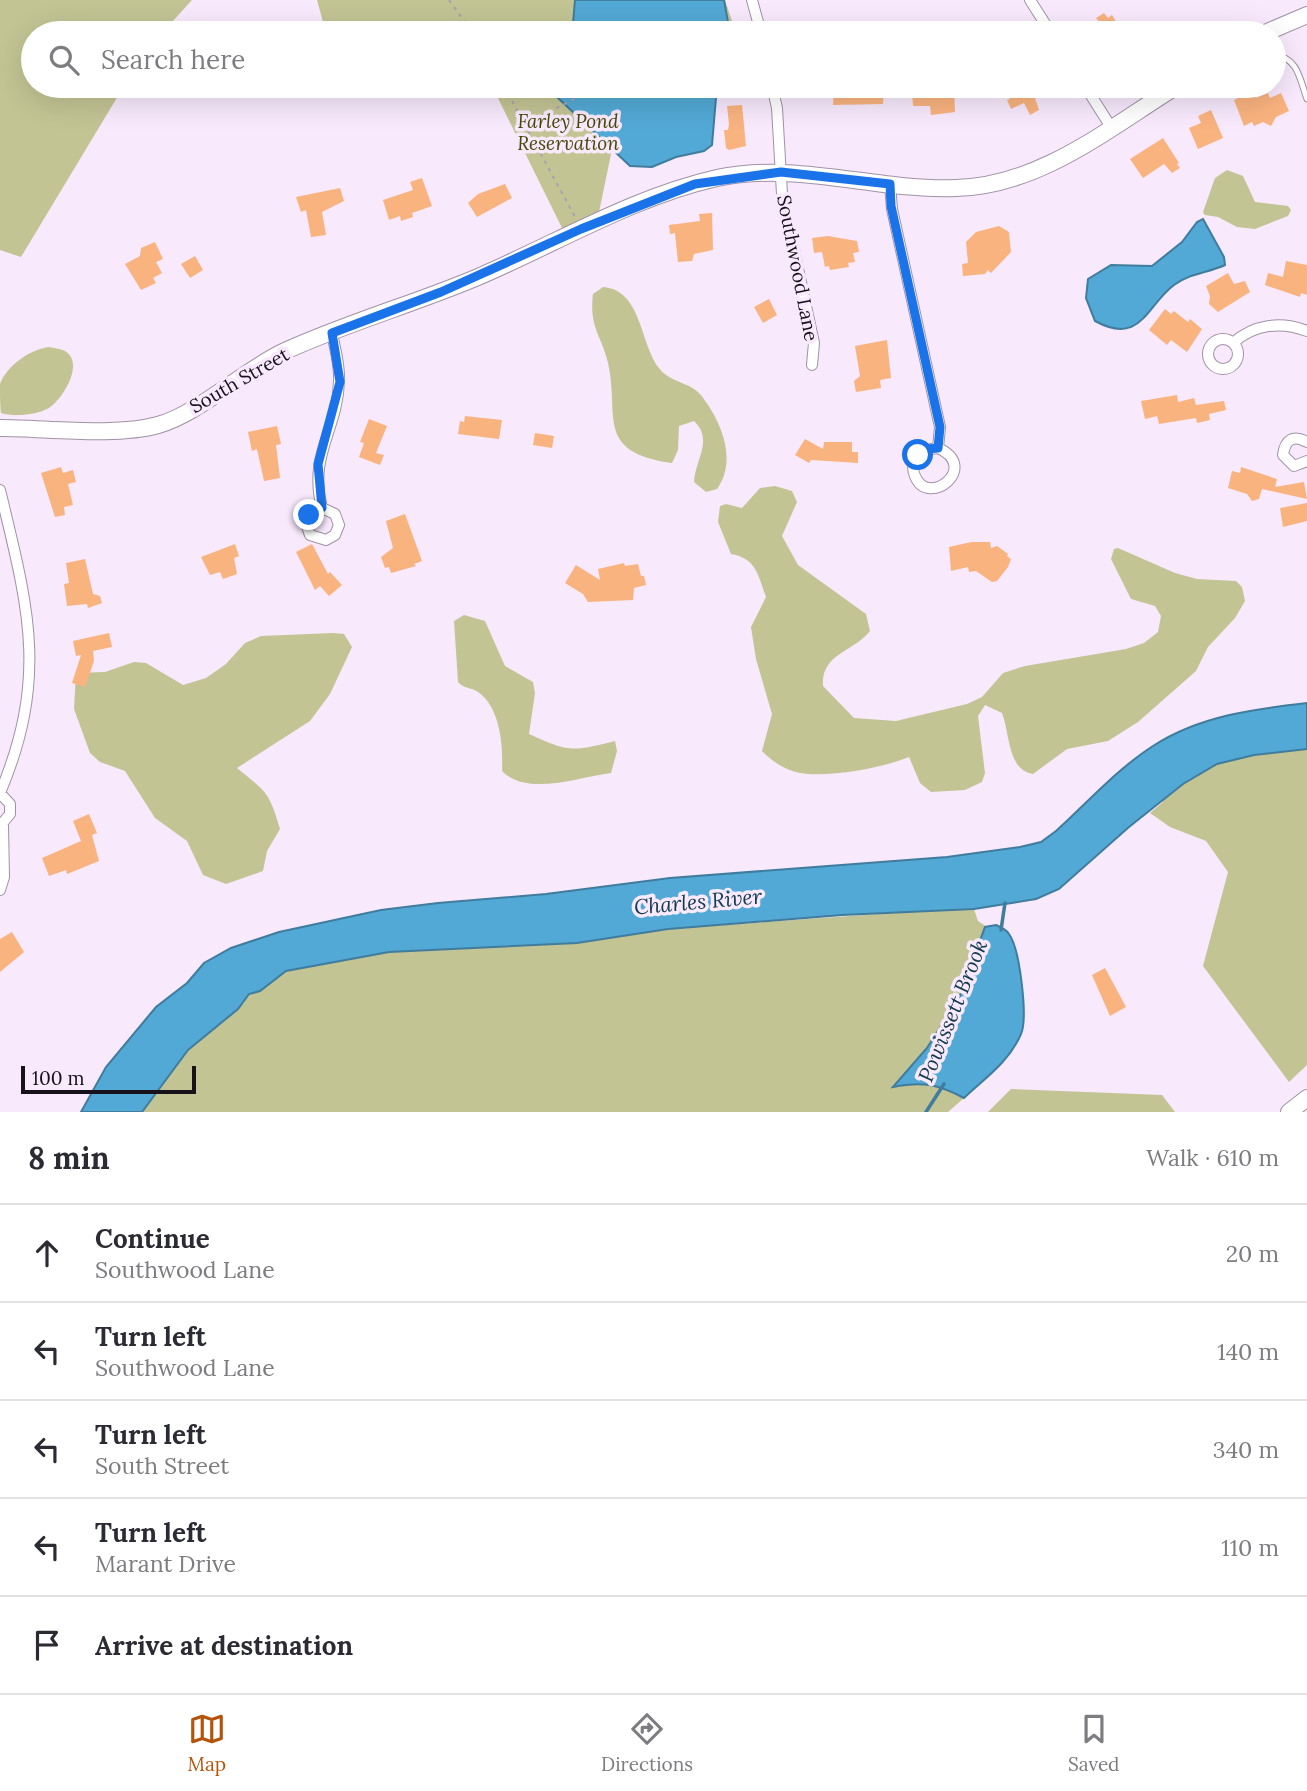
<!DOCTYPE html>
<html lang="en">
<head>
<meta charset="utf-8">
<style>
  :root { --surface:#fff; --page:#f2f2f3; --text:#2b2b33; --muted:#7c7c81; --line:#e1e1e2; --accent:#b45309 }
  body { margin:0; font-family:Lora,serif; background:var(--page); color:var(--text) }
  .scale { position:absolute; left:21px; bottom:18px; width:175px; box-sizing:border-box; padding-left:7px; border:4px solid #171219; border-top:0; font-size:19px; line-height:24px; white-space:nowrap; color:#171219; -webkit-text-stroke:5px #f8e9fd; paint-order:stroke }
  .stop { position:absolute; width:21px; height:21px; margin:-16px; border:5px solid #1a73e8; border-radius:50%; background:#fff }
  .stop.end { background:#1a73e8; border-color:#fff; box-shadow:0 2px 7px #0008 }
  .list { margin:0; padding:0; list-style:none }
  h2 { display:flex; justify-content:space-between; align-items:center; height:91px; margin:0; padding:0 28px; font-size:30px }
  h2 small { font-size:23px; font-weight:400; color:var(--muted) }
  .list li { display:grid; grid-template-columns:46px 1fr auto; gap:21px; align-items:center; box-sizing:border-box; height:98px; padding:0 28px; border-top:2px solid var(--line) }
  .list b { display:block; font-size:26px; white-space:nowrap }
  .list p { margin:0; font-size:23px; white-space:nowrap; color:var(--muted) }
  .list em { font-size:23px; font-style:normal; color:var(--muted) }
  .icon { flex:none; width:38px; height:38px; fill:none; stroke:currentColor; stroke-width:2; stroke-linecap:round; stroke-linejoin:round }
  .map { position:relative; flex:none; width:1307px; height:1112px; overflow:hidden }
  .search { position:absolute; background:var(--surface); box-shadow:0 7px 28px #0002; left:21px; right:21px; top:21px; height:77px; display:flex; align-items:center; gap:18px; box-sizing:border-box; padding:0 24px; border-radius:38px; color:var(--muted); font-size:26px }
  .sheet { height:581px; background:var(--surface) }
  nav { display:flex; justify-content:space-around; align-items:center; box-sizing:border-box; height:98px; border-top:2px solid var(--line); background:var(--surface); font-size:19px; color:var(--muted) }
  nav a { display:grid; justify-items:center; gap:4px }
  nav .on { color:var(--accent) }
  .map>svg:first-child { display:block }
</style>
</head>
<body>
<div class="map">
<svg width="1307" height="1112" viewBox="0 0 1307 1112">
  <rect width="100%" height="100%" fill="#f8e9fd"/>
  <path fill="#c2c494" d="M0 0H192L162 33H33V86H124L21 257 0 250Z
    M317 0H725L734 27 713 33H460L452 26 375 33H326Z
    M492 86H663L615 135 599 212 563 230Z
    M1227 170 1243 176 1255 202 1288 206 1291 210 1288 216 1255 229 1237 227 1218 217 1205 215 1203 212 1215 178Z
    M603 287C642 290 640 344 659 368 669 382 689 382 700 394 721 420 738 460 717 489L706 492 694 482C695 460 714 440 694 421L679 426 678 450 672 463C594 452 620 416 608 363 601 334 589 328 593 294Z
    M49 347C54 348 61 349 65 351 85 363 63 399 49 408 37 415 14 417 1 413 0 405 0 391 0 384 7 365 31 349 49 347Z
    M775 486 792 491 797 502 782 536 798 565 866 614 870 631C854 652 821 653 823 686L854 718 896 721 967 704 982 697 1003 673 1025 666 1126 649 1144 643 1158 632 1161 616 1155 606 1131 599 1111 559 1114 549 1118 548 1175 573 1197 579 1236 581 1242 587 1245 601 1235 618 1208 647 1196 671 1138 722 1108 741 1067 749 1033 774C1007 770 1010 733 1002 713L985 705 978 716 985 773 982 782 965 790 931 792 920 783 909 757C883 768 827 778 800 773 785 770 773 762 762 751L772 714 756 659 751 627 766 597C758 575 756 558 731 554L718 522 720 506 726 504 742 508 760 488Z
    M464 615 485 621 505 666 533 682 535 693 529 734C568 752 572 752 615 741L617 751 611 773C579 777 527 797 502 771 503 747 501 708 478 692 471 687 464 689 458 682L454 621Z
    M333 633 344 634 352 647 330 694 310 721 237 768C266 792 269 791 280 829L267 851 263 871 226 884 203 875 187 841 155 818 125 771 100 762 90 753 74 709 76 673 105 672 134 662 146 663 183 685 206 678 226 664 245 643 261 636Z
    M1307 742V1065L1289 1082 1203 966 1228 872 1206 841 1170 827 1150 813 1163 802 1159 799 1212 762Z
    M963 908 974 909 978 921 987 927 959 998 927 1048 894 1086C928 1084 931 1080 964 1098L948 1112H142L188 1050 238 1009 249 994 260 991 286 971 389 952 577 943 668 929Z
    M1011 1089 1162 1095 1175 1112H988Z"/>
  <path fill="#52a9d5" stroke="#407c9d" stroke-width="2" d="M575 0H724L730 33H568L573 24Z
    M550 86H717L712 145 704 151 676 157 652 167 630 166 556 96Z
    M1203 219 1224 257 1225 265C1208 273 1190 273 1174 285 1146 306 1141 346 1095 321L1086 298 1088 279 1111 265 1152 266 1182 242 1197 222Z
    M1307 703V749L1254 755 1217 764 1183 784 1129 827 1059 889 1036 899 974 909 842 915 668 929 577 943 389 952 286 971 260 991 249 994 238 1009 188 1050 142 1112H81L106 1067 156 1007 187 983 204 963 231 948 279 932 381 910 438 903 546 894 670 878 947 857 1020 847 1041 842 1056 831C1087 803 1117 769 1153 746 1199 716 1254 709 1307 703Z
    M996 925C1001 927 1006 929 1009 934 1020 949 1028 1018 1021 1034 1009 1062 985 1078 964 1098 938 1084 922 1081 893 1087L927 1048 959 998 985 927Z"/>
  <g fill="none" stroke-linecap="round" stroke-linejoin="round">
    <path stroke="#407c9d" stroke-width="3.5" d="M1001 930 1005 903
      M926 1112 944 1084"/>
  </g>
  <path fill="#f9b37f" d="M1104 13 1108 18 1112 15 1123 33H1097L1093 27 1100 23 1096 18Z
    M834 86H884L883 104 833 105Z
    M931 86H954L955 112 931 115 930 106H913L912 91H931Z
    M1006 86H1031L1039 110 1030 115 1024 103 1011 109 1007 100 1010 99Z
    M1268 93 1270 98 1281 93 1289 111 1276 117 1271 126 1263 122 1254 126 1252 122 1244 126 1234 100 1245 95 1254 94 1256 98Z
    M742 105 746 146 729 150 726 148 724 130H728L729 124 727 106Z
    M1211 110 1223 138 1198 149 1189 128 1201 123 1198 116Z
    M1163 138 1179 163 1177 164 1180 168 1172 173 1164 164 1143 178 1130 159Z
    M422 178 432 206 412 213 413 217 401 221 400 216 389 220 383 200 413 190 410 182Z
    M505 184 512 198 477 217 468 203 478 194Z
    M340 188 344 201 322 212 326 235 311 237 306 210 301 212 296 197Z
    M712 213 713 250 694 254 692 261 678 262 675 233 670 234 669 225 700 221 699 214Z
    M999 226 1009 232 1011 252 991 273 988 270 985 274 963 276 962 264 968 263 966 242 976 232Z
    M828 236 857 241 859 252 853 253 855 262 848 263 849 267 830 270 829 266 825 267 822 252 814 253 812 238Z
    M155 242 163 259 156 262 162 273 153 278 156 283 141 290 125 264 140 256 141 248Z
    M195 256 203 270 190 278 181 264Z
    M1286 261 1307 265V295L1301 293 1300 297 1265 285 1268 273 1283 277Z
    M1228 273 1234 284 1245 281 1250 292 1218 312 1209 304 1210 296 1206 286Z
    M769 299 777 315 763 323 754 307Z
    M1165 309 1171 314 1174 311 1188 322 1190 319 1202 329 1187 352 1171 340 1167 345 1149 330Z
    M887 340 891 378 880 380 881 388 856 392 854 381 860 376 855 346Z
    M1177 395 1178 402 1194 398 1196 405 1224 401 1226 410 1209 414 1210 420 1197 423 1196 418 1159 424 1157 416 1145 419 1141 401Z
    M465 416 502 420 499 439 458 434 460 421 464 422Z
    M369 419 387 426 376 453 384 455 380 465 359 457 364 443 360 442Z
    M277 426 281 444 276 445 280 478 264 481 257 449 252 451 248 432Z
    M535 433 554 436 552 448 533 445Z
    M805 439 823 449 824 442H852V452H858V463L811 460 809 463 795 455Z
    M61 467 63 473 73 470 76 482 68 484 73 505 64 507 65 515 55 517 41 473Z
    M1241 467 1277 479 1275 487 1304 482 1307 499 1262 489 1259 499 1252 501 1247 494 1228 488 1232 471 1240 473Z
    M1307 503V521L1283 527 1280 508Z
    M405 514 422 561 414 564 416 566 391 573 389 567 385 568 381 557 393 548 386 521Z
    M971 542H990L991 548 997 546 1008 554 1007 556 1011 559 1008 567 997 581 992 582 976 571 969 572 968 567 951 571 949 547Z
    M235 544 239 556 234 558 237 574 223 579 220 572 210 575 201 557Z
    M312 544 328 574 330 572 342 585 329 596 320 586 315 590 296 552Z
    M85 559 93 594 100 596 102 603 88 608 87 604 67 606 64 584 69 583 66 563Z
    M624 563 625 566 638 564 641 576H644L646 585 634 588 633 600 588 602 583 594 565 583 576 565 600 580 598 569Z
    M109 633 112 647 93 651 94 661 85 687 72 683 81 655 76 656 73 641Z
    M89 814 97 833 92 835 99 861 67 874 66 870 49 876 42 858 81 841 73 821Z
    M12 932 24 952 0 972V939Z
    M1105 968 1126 1007 1110 1016 1092 975Z"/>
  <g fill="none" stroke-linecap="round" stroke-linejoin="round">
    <defs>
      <path id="lane" d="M1274 55C1298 57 1300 80 1307 99"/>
      <path id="street" d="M752 0 761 33
        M1030 0 1051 33
        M772 86 777 108 782 194 814 343 812 365
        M1085 86 1111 127
        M890 184 892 209 940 427 938 448C923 449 908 459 915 476 928 509 981 467 938 448
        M1208 354a15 15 0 1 1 30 0a15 15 0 1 1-30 0Z
        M1233 343C1254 324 1281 321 1307 331
        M1307 442C1293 434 1285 440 1283 455L1294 466 1307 461
        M0 490C28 607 49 676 0 793
        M322 508 335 514 339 525 335 535 326 540 310 535C304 522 308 512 322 508 308 455 338 429 339 381 340 365 335 349 332 333
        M0 793 10 804V814L0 826
        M0 890 4 877 3 825"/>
      <path id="secondary" d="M1265 33 1307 15
        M0 428C46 428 115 437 158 425 198 414 243 371 283 352 346 323 414 304 478 277 557 243 633 197 717 178 798 161 876 191 956 188 1040 186 1109 128 1177 86
        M1289 1112 1307 1098"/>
    </defs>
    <use href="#lane" stroke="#a092a5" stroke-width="7"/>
    <use href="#street" stroke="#a092a5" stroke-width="12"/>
    <use href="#secondary" stroke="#a092a5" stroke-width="18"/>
    <path stroke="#aca0b0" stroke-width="2" stroke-dasharray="3.5 5" stroke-linecap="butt" d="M449 0 473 33
      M504 86 575 217
      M526 124 576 98"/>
    <use href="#lane" stroke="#fff" stroke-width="5"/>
    <use href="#street" stroke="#fff" stroke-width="10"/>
    <use href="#secondary" stroke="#fff" stroke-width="16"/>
  </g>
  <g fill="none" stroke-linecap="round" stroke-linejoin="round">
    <path stroke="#1a73e8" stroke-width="9" d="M309 515 322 508 318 464 340 382 332 333 441 292 581 229 695 184 781 172 890 184 891 206 940 427 938 448 928 449 918 455"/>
  </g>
  <g text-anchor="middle" stroke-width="7" stroke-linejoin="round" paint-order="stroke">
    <g font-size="19" font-style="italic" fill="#474805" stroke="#f8e9fd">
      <text x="568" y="128">Farley Pond<tspan x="568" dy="22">Reservation</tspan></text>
    </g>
    <g font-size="19" fill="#171219" stroke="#f8e9fd">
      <text transform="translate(798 268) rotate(79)" y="7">Southwood Lane</text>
      <text transform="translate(239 380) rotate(-30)" y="7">South Street</text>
    </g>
    <g font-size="21" font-style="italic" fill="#12394c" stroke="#f8e9fd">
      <text transform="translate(698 902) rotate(-5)" y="7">Charles River</text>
      <text transform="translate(953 1011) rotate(-68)" y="7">Powissett Brook</text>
    </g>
  </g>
</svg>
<div class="scale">100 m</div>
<div class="stop" style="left:918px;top:455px"></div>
<div class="stop end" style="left:309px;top:515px"></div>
<div class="search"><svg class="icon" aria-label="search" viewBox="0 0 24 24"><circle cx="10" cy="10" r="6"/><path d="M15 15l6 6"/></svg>Search here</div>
</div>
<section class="sheet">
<h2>8 min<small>Walk · 610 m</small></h2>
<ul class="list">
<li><svg class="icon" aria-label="ahead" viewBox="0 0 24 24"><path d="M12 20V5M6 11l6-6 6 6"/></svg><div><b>Continue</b><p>Southwood Lane</p></div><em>20 m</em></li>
<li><svg class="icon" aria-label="left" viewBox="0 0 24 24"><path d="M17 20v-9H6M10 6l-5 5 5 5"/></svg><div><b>Turn left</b><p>Southwood Lane</p></div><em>140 m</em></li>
<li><svg class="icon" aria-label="left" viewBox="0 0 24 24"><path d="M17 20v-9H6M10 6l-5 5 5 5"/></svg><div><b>Turn left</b><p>South Street</p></div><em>340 m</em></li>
<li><svg class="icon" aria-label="left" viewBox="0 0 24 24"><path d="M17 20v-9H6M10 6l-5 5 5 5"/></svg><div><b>Turn left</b><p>Marant Drive</p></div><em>110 m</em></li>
<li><svg class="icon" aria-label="arrive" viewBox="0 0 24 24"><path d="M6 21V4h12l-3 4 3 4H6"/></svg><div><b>Arrive at destination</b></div></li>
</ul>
</section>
<nav>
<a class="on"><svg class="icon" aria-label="map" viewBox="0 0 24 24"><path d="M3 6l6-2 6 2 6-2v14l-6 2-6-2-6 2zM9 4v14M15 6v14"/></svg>Map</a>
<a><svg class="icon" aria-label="directions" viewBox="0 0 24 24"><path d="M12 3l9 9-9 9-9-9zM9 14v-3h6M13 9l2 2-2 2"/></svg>Directions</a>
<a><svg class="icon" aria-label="saved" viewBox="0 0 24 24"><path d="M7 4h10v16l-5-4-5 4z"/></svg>Saved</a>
</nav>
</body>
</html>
